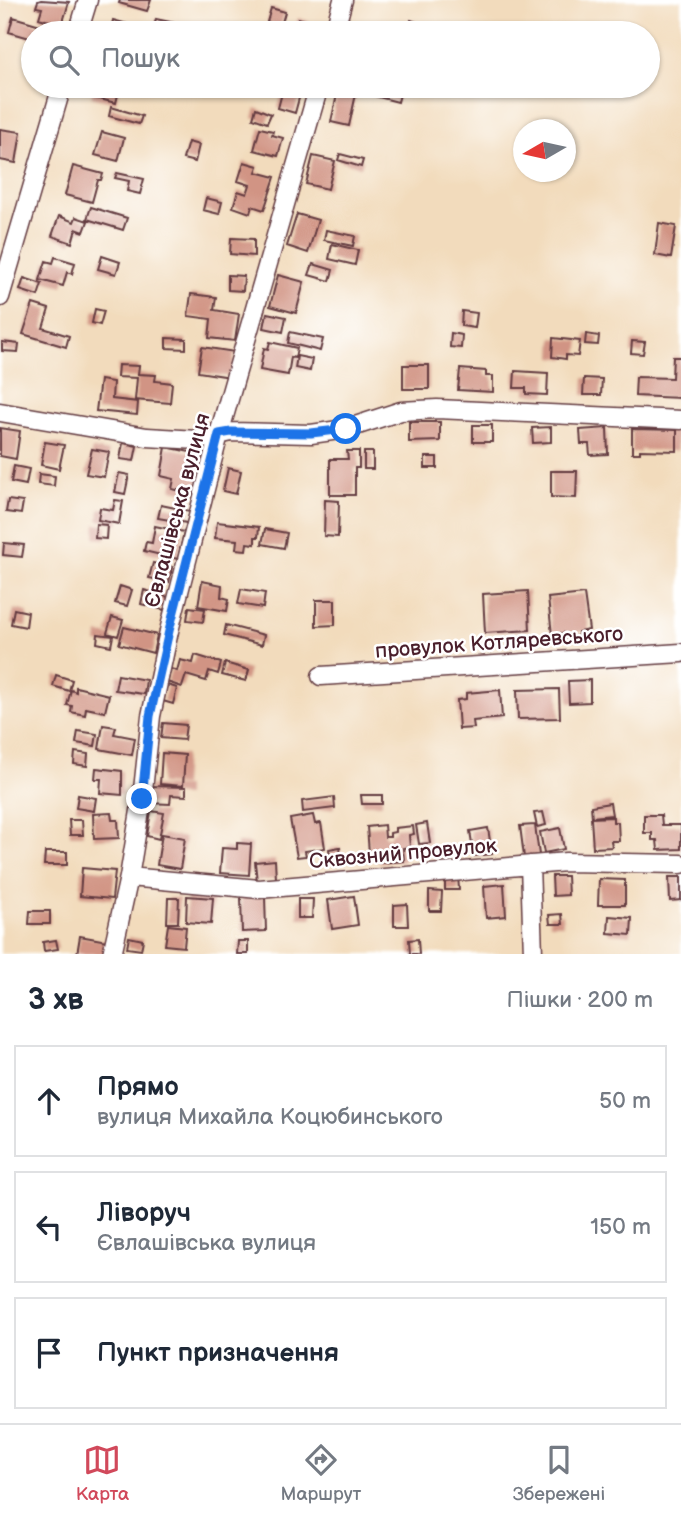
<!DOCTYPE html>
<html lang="uk">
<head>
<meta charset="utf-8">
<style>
  :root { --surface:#fff; --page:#f2f2f3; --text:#1f2937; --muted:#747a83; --line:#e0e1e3; --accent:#d1495b }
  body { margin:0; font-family:"Balsamiq Sans",sans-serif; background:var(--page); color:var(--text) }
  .compass { position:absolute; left:513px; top:119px; width:63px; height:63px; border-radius:50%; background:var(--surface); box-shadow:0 2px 5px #0004; rotate:261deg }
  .stop { position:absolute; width:21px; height:21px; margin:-16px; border:5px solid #1a73e8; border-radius:50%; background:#fff }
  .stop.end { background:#1a73e8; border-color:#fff; box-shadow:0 2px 7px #0008 }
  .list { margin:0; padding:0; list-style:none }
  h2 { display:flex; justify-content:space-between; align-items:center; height:91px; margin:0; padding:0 28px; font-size:30px }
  h2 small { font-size:23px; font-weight:400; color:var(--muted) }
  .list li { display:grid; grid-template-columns:46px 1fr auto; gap:21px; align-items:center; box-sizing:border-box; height:112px; margin:0 14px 14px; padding:0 14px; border:2px solid var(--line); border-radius:0px }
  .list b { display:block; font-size:26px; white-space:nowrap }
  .list p { margin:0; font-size:23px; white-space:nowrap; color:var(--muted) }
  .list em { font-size:23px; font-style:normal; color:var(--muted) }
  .icon { flex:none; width:38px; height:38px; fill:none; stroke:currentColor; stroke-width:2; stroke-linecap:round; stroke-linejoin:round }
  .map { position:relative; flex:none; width:681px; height:954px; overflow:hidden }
  .search { position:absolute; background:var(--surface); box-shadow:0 2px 5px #0004; left:21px; right:21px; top:21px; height:77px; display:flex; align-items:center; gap:18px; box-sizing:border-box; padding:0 24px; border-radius:38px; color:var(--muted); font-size:26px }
  .sheet { height:469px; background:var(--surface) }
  nav { display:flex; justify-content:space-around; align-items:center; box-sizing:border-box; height:98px; border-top:2px solid var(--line); background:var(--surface); font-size:19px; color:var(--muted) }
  nav a { display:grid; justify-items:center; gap:4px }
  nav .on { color:var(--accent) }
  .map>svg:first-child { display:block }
</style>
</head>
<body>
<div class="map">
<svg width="681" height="954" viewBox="0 0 681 954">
  <rect width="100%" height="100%" fill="#fff"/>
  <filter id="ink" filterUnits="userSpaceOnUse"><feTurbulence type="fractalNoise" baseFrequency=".0143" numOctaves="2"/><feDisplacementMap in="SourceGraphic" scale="14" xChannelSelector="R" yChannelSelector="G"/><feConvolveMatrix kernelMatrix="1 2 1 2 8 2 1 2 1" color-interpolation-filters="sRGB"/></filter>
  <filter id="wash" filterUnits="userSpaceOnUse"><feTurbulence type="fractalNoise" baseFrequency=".00686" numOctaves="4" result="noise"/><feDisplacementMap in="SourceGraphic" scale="28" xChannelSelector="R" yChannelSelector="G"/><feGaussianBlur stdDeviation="1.57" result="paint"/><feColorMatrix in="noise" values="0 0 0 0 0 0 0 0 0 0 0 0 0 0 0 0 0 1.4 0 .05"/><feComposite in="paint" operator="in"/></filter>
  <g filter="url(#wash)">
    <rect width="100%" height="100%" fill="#f2dbbc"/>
    <g id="blocks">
      <path fill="#d19484" d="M41 0 69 2 62 25 39 18 42 8 36 7 38 1Z
        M120 0H151L147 11 119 3Z
        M271 8 285 12 281 26 267 22Z
        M13 17 61 31V33H33V39L9 32Z
        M298 18 326 27 324 33H310L295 29Z
        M156 19 175 23 173 32 154 27Z
        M113 20 138 27 136 33H110Z
        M411 20 424 25 421 33H407Z
        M94 86H120L116 103 91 97Z
        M365 86H386L401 90 398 102 363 93Z
        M283 89 292 91 291 95 299 98 295 113 278 108Z
        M338 90 356 94 349 126 331 122Z
        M111 107 142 116 139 124 109 116Z
        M256 108 271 114 267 123 253 118Z
        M260 128 273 131 272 135 283 138 278 156 254 150Z
        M0 129 21 132 16 163 0 160Z
        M102 132 124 138 118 161 95 155Z
        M188 142 199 145 195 162 183 159Z
        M340 154 363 160 361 167 338 160Z
        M313 156 335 161 328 189 306 184Z
        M244 162 258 166 256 172 275 177 264 210 252 206 250 213 233 207 238 191 247 194 250 185 238 181Z
        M73 166 103 174 101 180H98L92 202 65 195Z
        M117 173 144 179 140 194 127 191 129 181 115 178Z
        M206 198 222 202 219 214 203 210Z
        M91 207 127 218 123 230 87 219Z
        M297 214 318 220 308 253 287 246Z
        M59 216 74 222 76 217 88 221 84 232 76 229 72 243 52 236Z
        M659 223 676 226 671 258 655 255Z
        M326 230 355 236 353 246 324 240Z
        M231 238 254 239V256L230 254Z
        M332 244 358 250 355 265 329 259Z
        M102 256 120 262 116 274 98 269Z
        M55 257 75 263 72 274 67 272 63 286 40 280 46 261 53 263Z
        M313 264 333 270 330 281 309 275Z
        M228 275 244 276 243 291 228 290Z
        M278 275 304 282 296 313 270 306Z
        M24 278 42 284 38 296 20 290Z
        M191 294 216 297 214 310 239 314 235 341 209 338 211 319 188 316Z
        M33 304 49 309 43 328 69 336 66 347 23 334Z
        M95 309 104 311 100 325 92 323Z
        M462 311 477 313 475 328 461 326Z
        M267 313 286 317 283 332 264 328Z
        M290 332 323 339 320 351 288 343Z
        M451 333 462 335 461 348 450 347Z
        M586 334 599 336 598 345 585 344Z
        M166 338 186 339V349L166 348Z
        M553 338 580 341 578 356 566 355V359L552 357Z
        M632 341 645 342 643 354 631 353Z
        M2 342 19 344 18 352 2 351Z
        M270 342 297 348 295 358 291 357 288 375 260 370 264 348 268 349Z
        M202 347 235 352 231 377 198 372Z
        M297 356 312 359 310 371 295 368Z
        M673 357H681V398L635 396 636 377 672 378Z
        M118 365 139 366 138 374 156 375 155 381 172 383 170 403 135 400 137 378 117 377Z
        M403 365H429V389H403Z
        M460 369 486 371V376H493V392L458 390Z
        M515 371 548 373 547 395 526 394V388H514Z
        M584 378 602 379 601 395H583Z
        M100 380 113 382 112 399 138 402 137 415 96 411Z
        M409 422H440V441L409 442Z
        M473 425H492V442H473Z
        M551 427V442L533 443 532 428Z
        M0 428 20 431 16 459 0 456Z
        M607 428 608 454 590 455 589 444H581L580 430Z
        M632 429 677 430V451L640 450V453H632Z
        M45 442 64 445 59 469 41 465Z
        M123 443 137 446 134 461 120 459Z
        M166 447 204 455 196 494 172 489 174 479 161 476Z
        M92 449 109 452 104 477 86 474Z
        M347 451H359V468H355V495H330V459H348Z
        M364 452H373V469H364Z
        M425 457H437V468H425Z
        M14 466 29 469 26 485 11 482Z
        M228 468 241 471 236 494 223 491Z
        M551 471H577L576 498 551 497Z
        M119 473 129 475 125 494 115 492Z
        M39 474 55 476 54 486 38 484Z
        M8 500 23 502 21 514 6 512Z
        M115 500 123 501 119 524 98 520 100 508 113 510Z
        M325 500 339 501 338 537 324 536Z
        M161 505 190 511 187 523 158 518Z
        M217 522 259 527 258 537H255V544L247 543 246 550 236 549 237 540 215 538Z
        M96 524 107 525 106 539 95 538Z
        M155 526 184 532 178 559 144 551 146 542 152 543Z
        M265 529 287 533 284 548 262 544Z
        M4 543 24 545 22 557 3 555Z
        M153 563 172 567 169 582 149 578Z
        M202 581 222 585 221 597 229 599 227 611 198 606Z
        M120 586 132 590 127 606 115 603Z
        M241 589 265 593 263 608 238 604Z
        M144 590 168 597 164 610 141 604Z
        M528 591 530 630 485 633 483 594Z
        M584 594 589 630 578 632V636L564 638 563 633 552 635 548 598Z
        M316 600H335V625L316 626Z
        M189 607 205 609 203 622 187 620Z
        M14 609 28 612 26 627 11 624Z
        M112 617 123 620 118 636 107 633Z
        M226 625 264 635 262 645 224 635Z
        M124 627 157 635 153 653 119 644Z
        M98 634 113 636 111 646 97 643Z
        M195 655 221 663 218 674 209 671 206 681 186 675 182 687 167 682 171 669 177 671 180 660 193 663Z
        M225 663 249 670 246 681 222 675Z
        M56 675 72 680 69 691 53 686Z
        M118 675 146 680 144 694 115 690Z
        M590 680V702L569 703 568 681Z
        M167 685 177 688 173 704 163 701Z
        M76 687 109 695 105 712 86 708 85 715 71 712 72 706 67 705 71 690 76 692Z
        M559 689 560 718 518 719 517 690Z
        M500 690 502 718 473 721 474 728 459 729 457 700 466 699V693Z
        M163 723 186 725 184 740 161 738Z
        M103 725 116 727 114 734 135 738 132 755 99 749Z
        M78 731 97 734 95 746 76 743Z
        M75 752 88 754 87 766 74 764Z
        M162 753 185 755 183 786 160 784Z
        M96 768 122 771V795L100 793 101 779H95Z
        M149 786 186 787V796L171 795 170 804 148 803Z
        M78 795 96 798 94 811 76 808Z
        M361 795H382V804H362Z
        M334 797 335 808 303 812 302 801Z
        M610 803 612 815 592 817 591 806Z
        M151 811 164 813 159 839 147 836Z
        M543 812 546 825 537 827 534 813Z
        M111 813 112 820H118L119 838 94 839 93 814Z
        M313 815 315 824 321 823 325 848 305 851 306 856 297 857 290 819Z
        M644 815H661L662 825H681V849L658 850 657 840H652V833H644Z
        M613 817V822H618L619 841H611L612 847 593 848 591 818Z
        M69 820H82L83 835H70Z
        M427 823 430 843 419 844 416 825Z
        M384 825 385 837H390V833L395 832V828L413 826 414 834 409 835 410 847 403 848 404 861 379 863 378 852 369 853 367 827Z
        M535 825 539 855 524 857 520 826Z
        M488 828 492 854 474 856 470 831Z
        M560 828 564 849 544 853 540 832Z
        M162 834 185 838 180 869 157 865Z
        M237 843 251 844 249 875 220 873 222 848 237 849Z
        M340 847 342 863 331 865 329 849Z
        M45 852H67V865H44Z
        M275 860 276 879 257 881 255 862Z
        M82 868 115 871 112 899 80 896Z
        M458 875 459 890H445V876Z
        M552 876H567L568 895 553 896Z
        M669 877H681V900L670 901Z
        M599 879 625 880V905H598Z
        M504 884 506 916 486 918 484 886Z
        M429 891 442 892 441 911H429Z
        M187 896 213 898 211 924 186 922Z
        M354 896 358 925 332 929 328 900Z
        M241 897H265L266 931 242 932Z
        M168 898H179L178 923H167Z
        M298 899H313L312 918H298Z
        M407 904 408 926H394V905Z
        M30 911H50V924H29Z
        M562 914 563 924H550L549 915Z
        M609 916 632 918 631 935 608 933Z
        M168 925 186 927 184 947 165 945Z
        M80 936 107 941 105 954H77Z
        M129 937 143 940 141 950 127 948Z
        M418 939 419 954H410L409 940Z
        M56 940 58 949 44 951 43 942Z
        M238 941H248V954H237Z"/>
    </g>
  </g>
  <g filter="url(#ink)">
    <use href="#blocks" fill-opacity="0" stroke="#633b41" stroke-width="2"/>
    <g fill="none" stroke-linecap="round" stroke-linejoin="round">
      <defs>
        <path id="minor" d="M78 33 88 0
          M334 33 343 0
          M0 297 62 86
          M0 412 147 437 198 440 231 432 311 434 346 429 401 411 437 409 681 420
          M321 676 681 653
          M530 865 533 954
          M129 877 259 889 566 862 681 864
          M112 954 129 877 142 799 151 716 169 631 219 434 319 86"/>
      </defs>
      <use href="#minor" stroke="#633b41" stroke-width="21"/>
      <use href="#minor" stroke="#fff" stroke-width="18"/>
    </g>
  </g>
  <g fill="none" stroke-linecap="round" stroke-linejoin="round" filter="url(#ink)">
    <path stroke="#1a73e8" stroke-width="9" d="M142 799 150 716 169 631 219 434 231 432 311 433 346 429"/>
  </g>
  <g text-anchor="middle" stroke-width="5" stroke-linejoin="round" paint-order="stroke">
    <g font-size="21" fill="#4a1f2b" stroke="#fff">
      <text transform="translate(177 510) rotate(-75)" y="7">Євлашівська вулиця</text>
      <text transform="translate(499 642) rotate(-4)" y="7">провулок Котляревського</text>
      <text transform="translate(403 853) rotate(-5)" y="7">Сквозний провулок</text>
    </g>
  </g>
</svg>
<svg class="compass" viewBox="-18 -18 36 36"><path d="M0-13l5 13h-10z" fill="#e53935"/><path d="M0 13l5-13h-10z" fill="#747a83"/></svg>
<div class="stop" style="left:346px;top:429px"></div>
<div class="stop end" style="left:142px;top:799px"></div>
<div class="search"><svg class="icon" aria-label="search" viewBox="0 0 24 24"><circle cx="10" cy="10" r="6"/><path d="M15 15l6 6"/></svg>Пошук</div>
</div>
<section class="sheet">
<h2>3 хв<small>Пішки · 200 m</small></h2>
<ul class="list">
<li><svg class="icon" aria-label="ahead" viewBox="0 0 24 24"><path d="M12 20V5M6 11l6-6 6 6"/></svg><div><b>Прямо</b><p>вулиця Михайла Коцюбинського</p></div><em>50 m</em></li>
<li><svg class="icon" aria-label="left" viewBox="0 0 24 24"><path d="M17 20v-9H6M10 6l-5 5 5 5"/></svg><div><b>Ліворуч</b><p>Євлашівська вулиця</p></div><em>150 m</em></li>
<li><svg class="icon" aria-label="arrive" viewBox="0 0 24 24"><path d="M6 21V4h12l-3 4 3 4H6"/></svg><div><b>Пункт призначення</b></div></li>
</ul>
</section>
<nav>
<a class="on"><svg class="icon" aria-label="map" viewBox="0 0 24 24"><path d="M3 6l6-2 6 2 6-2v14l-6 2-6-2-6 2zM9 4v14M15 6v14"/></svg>Карта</a>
<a><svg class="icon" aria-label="directions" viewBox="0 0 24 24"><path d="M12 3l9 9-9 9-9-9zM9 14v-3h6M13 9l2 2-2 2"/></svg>Маршрут</a>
<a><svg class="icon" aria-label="saved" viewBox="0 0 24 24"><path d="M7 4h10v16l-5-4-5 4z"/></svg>Збережені</a>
</nav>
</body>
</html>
